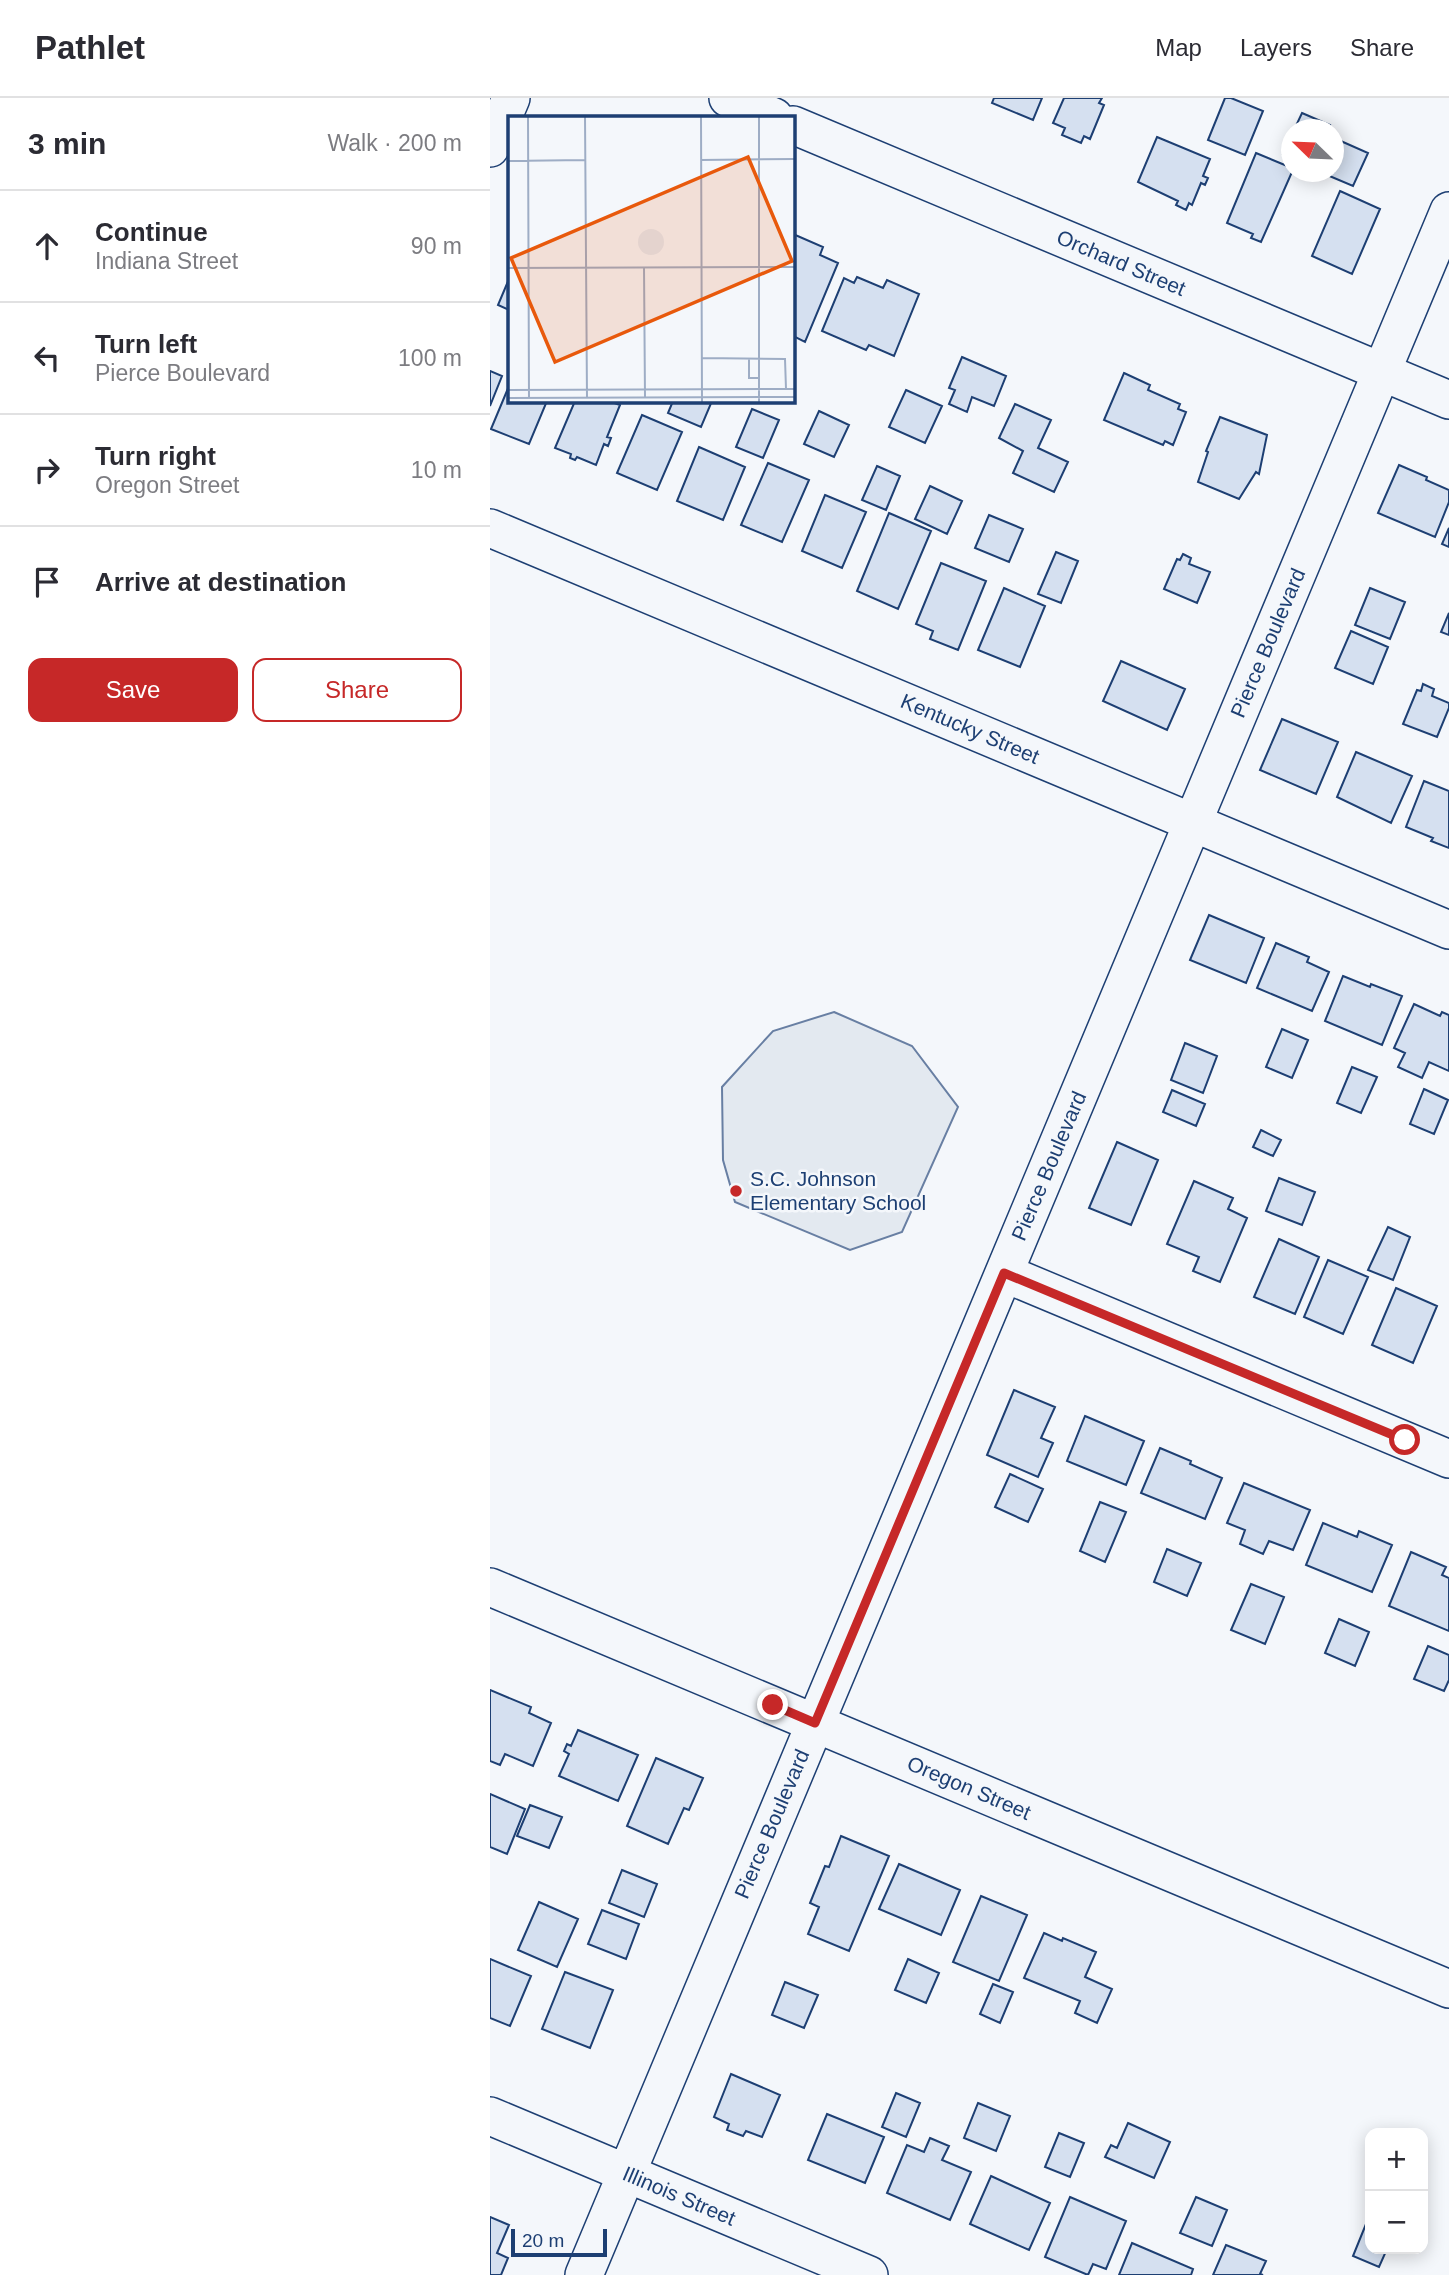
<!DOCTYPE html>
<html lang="en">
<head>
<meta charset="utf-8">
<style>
  :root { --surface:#fff; --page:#f2f2f3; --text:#2b2b33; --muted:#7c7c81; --line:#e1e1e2; --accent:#c62828 }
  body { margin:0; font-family:Arial,sans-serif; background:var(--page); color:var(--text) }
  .controls { position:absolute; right:21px; bottom:21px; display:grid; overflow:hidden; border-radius:14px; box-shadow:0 4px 18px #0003 }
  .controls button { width:63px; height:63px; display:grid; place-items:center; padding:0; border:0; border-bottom:2px solid var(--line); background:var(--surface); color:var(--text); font:35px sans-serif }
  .compass { position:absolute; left:791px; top:21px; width:63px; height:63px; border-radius:50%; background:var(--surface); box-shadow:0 4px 18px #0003; rotate:293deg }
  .scale { position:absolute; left:21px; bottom:18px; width:96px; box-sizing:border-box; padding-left:7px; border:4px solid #1d3f73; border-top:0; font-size:19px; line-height:24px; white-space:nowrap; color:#1d3f73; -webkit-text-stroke:5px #f4f7fb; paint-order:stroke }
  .stop { position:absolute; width:21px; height:21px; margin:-16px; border:5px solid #c62828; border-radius:50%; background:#fff }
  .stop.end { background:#c62828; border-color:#fff; box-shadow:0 2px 7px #0008 }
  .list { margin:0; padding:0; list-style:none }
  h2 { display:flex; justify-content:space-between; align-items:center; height:91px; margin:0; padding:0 28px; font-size:30px }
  h2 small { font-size:23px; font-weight:400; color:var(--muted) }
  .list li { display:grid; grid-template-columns:46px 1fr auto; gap:21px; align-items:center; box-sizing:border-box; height:112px; padding:0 28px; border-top:2px solid var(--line) }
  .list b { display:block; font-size:26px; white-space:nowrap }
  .list p { margin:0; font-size:23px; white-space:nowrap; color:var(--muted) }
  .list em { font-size:23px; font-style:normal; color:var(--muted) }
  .actions { display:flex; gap:14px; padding:21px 28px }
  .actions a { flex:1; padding:16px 0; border:2px solid var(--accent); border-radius:14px; text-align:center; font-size:24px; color:var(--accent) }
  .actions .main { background:var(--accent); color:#fff }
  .icon { flex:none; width:38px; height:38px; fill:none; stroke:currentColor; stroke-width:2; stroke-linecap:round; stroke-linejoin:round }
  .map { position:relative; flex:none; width:959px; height:2177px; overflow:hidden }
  header { display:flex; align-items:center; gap:42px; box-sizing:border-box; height:98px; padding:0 35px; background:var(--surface); border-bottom:2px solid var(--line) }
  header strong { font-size:33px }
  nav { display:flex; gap:38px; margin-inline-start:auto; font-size:24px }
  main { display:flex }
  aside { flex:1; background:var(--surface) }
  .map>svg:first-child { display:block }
</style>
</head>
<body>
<header>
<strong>Pathlet</strong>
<nav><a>Map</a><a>Layers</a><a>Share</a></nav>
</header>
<main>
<aside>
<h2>3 min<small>Walk · 200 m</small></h2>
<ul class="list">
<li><svg class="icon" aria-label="ahead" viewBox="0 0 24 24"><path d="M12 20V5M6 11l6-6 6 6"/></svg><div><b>Continue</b><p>Indiana Street</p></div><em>90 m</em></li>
<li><svg class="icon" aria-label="left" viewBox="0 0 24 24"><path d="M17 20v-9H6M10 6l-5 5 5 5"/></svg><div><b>Turn left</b><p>Pierce Boulevard</p></div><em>100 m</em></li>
<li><svg class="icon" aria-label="right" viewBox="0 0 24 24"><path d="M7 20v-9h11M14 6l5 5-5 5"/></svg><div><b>Turn right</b><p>Oregon Street</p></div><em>10 m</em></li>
<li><svg class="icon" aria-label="arrive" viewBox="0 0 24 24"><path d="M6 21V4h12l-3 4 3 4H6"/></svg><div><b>Arrive at destination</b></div></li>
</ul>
<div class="actions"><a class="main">Save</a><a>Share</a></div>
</aside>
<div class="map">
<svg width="959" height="2177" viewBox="0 0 959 2177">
  <rect width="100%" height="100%" fill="#f4f7fb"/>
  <path fill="#e3e9f0" stroke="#687fa3" stroke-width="2" d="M344 914 422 948 468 1009 412 1134 360 1152 245 1104 233 1062 232 989 283 933Z"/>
  <path fill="#d5e0f0" stroke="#1d3f73" stroke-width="2" d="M504 0H552L543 22 502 5Z
    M574 0H612L609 5 614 7 600 41 594 38 591 45 572 37 575 30 563 25Z
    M735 0H741L773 13 755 57 718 42Z
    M812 15 840 27 838 32H804Z
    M802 38V60L793 56Z
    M667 39 720 61 713 78 718 80 715 87 711 85 702 107 699 105 696 112 686 107 688 103 648 84Z
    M844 40 878 55 863 88 830 74H844Z
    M766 55 802 70V74L771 144 761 140 763 136 737 125Z
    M850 93 890 111 862 176 822 158Z
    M303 136 333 149 330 157 348 165 315 244 303 238Z
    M367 179 393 190 397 182 429 196 404 258 379 247 376 252 332 233 354 180 364 185Z
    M19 181V212L8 207Z
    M472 259 516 278 504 308 482 299 477 314 459 306 465 292 459 290Z
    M0 273 12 278 0 308Z
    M634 275 660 287 658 292 690 306 688 311 696 314 683 347 675 343 673 347 614 322Z
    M19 288V303H57L39 346 1 331Z
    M416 292 452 308 435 345 399 329Z
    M85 303H119L130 307 117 339 121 340 118 348 114 346 106 367 87 359 85 362 80 360 81 356 65 350Z
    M183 303H222L211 329 178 315Z
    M525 306 561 322 548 350 578 364 564 394 523 375 533 353 509 340Z
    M262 311 289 322 273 360 246 349Z
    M329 313 359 327 344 359 314 346Z
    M152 317 192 334 167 392 127 375Z
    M730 319 777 337 769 376 766 374 749 401 708 384 718 354 716 353Z
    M209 349 255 369 233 422 187 403Z
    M278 365 319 382 292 444 251 427Z
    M909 367 937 379 936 382 959 392V404L945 439 888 415Z
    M387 368 410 378 396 412 372 402Z
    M440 388 472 403 457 436 425 421Z
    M335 397 376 414 352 470 312 453Z
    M399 415 441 433 408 511 367 493Z
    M499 417 533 431 519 464 485 450Z
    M959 430V449L952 446Z
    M566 454 588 463 571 505 548 496Z
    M693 456 701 460 699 466 720 474 707 505 674 491 687 461 690 462Z
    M451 465 496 483 468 552 440 541 443 533 426 526Z
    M514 490 555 508 530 569 488 552Z
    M880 490 915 504 900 541 865 527Z
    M959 515V537L951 534Z
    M861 533 898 549 883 586 845 570Z
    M631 563 695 591 677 632 613 603Z
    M933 586 944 591 942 598 959 605V610L947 639 913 626 927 592 931 593Z
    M792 621 848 644 826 696 770 672Z
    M866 654 922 678 901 725 847 699Z
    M934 683 959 693V750L941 743 943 740 916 729Z
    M719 817 774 840 756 885 700 862Z
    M786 845 819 859 817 864 839 874 822 913 767 890Z
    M853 878 880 889 881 886 912 898 892 947 835 923Z
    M924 906 950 918 952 914 959 917V973L939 964 932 980 908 969 915 955 904 950Z
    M792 931 818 942 802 980 776 969Z
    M695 945 727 958 713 995 681 982Z
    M862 969 887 979 871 1015 847 1005Z
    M934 991 958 1002 944 1036 920 1026Z
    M682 992 715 1006 706 1028 673 1014Z
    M771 1032 791 1042 783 1058 763 1049Z
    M627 1044 668 1062 641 1127 599 1110Z
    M789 1080 825 1094 812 1127 776 1113Z
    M704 1083 743 1100 738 1111 757 1120 730 1184 703 1173 709 1159 677 1146Z
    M898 1129 920 1139 903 1182 878 1172Z
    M789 1141 829 1159 805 1216 764 1199Z
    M838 1162 878 1179 853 1236 814 1219Z
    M906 1190 947 1208 923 1265 882 1247Z
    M524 1292 565 1309 551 1340 563 1345 548 1379 497 1357Z
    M595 1318 654 1343 636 1387 577 1363Z
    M670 1350 701 1363 700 1366 732 1380 715 1421 651 1395Z
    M520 1376 553 1391 538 1424 505 1409Z
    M754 1385 820 1412 803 1452 779 1443 773 1456 750 1446 755 1432 737 1425Z
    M610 1404 636 1414 615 1464 590 1453Z
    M833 1425 867 1439 869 1433 902 1447 882 1494 816 1467Z
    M677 1451 711 1465 697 1498 664 1484Z
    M921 1454 956 1469 952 1477 959 1480V1533L899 1508Z
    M761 1486 794 1499 775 1546 741 1532Z
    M849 1521 879 1534 865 1568 835 1555Z
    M938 1548 959 1557V1582L954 1593 924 1581Z
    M0 1592 41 1609 39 1615 61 1625 43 1668 15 1656 10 1667 0 1663Z
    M88 1632 148 1657 128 1703 69 1678 79 1656 74 1653 77 1646 81 1648Z
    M166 1660 213 1680 199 1712 194 1710 178 1746 137 1728Z
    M0 1696 35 1711 17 1756 0 1749Z
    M40 1707 72 1719 59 1750 27 1738Z
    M351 1738 399 1758 359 1853 318 1836 329 1809 320 1805 335 1768 339 1769Z
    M409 1766 470 1792 451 1837 389 1811Z
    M132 1772 167 1786 154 1819 119 1805Z
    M491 1798 537 1817 509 1883 463 1864Z
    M49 1804 88 1821 67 1869 28 1852Z
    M112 1812 149 1826 136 1861 98 1846Z
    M554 1835 572 1843 573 1840 606 1854 595 1879 622 1891 607 1925 585 1915 590 1903 534 1880Z
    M0 1861 41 1878 20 1928 0 1920Z
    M418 1861 449 1875 436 1905 405 1892Z
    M75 1874 123 1892 100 1950 52 1931Z
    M295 1884 328 1897 314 1930 282 1917Z
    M503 1886 523 1894 510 1925 490 1916Z
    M241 1976 290 1997 272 2039 256 2033 253 2038 237 2032 239 2026 224 2019Z
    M406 1995 430 2005 416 2039 392 2029Z
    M488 2005 520 2018 506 2053 474 2040Z
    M337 2016 394 2039 375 2085 318 2062Z
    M638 2025 680 2044 664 2080 615 2059 621 2047 627 2050Z
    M569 2035 594 2045 580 2079 555 2069Z
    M440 2040 459 2048 452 2062 481 2074 460 2122 397 2095 417 2047 434 2054Z
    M501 2078 560 2105 539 2152 480 2126Z
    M580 2099 636 2123 616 2171 603 2166 598 2177 555 2159Z
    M706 2099 737 2112 722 2148 690 2135Z
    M0 2119 19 2127 7 2155 18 2160 11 2177H0Z
    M876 2126 880 2127V2151H897L889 2169 863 2158Z
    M642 2145 703 2171 701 2177H629Z
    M736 2147 776 2163 770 2176 773 2177H723Z"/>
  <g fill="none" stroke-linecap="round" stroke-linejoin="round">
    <defs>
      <path id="minor" d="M238 0 284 19
        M303 27 959 302
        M0 50 21 0
        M0 430 959 832
        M514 1175 959 1361
        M0 1489 959 1891
        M0 2018 379 2177
        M94 2177 959 113"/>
    </defs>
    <use href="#minor" stroke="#1d3f73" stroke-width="40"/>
    <use href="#minor" stroke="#f4f7fb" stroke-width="37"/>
  </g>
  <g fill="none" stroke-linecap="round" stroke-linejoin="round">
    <path stroke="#c62828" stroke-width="9" d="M283 1607 325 1625 514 1175 915 1342"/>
  </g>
  <circle fill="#c62828" stroke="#f4f7fb" stroke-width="2.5" cx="246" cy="1093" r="7"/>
  <g text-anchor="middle" stroke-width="5" stroke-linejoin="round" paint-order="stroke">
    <g font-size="21" fill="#1d3f73" stroke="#f4f7fb">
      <text transform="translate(631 165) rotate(23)" y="7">Orchard Street</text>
      <text transform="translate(778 545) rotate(-67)" y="7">Pierce Boulevard</text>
      <text transform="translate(480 631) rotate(23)" y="7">Kentucky Street</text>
      <text transform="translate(559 1068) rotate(-67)" y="7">Pierce Boulevard</text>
      <text transform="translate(479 1690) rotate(23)" y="7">Oregon Street</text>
      <text transform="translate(282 1726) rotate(-67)" y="7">Pierce Boulevard</text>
      <text transform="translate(189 2098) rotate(23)" y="7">Illinois Street</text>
    </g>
    <g font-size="21" fill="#1d3f73" stroke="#f4f7fb" text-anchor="start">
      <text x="260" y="1088">S.C. Johnson<tspan x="260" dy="24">Elementary School</tspan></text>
    </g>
  </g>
  <g transform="translate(18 18)">
    <rect width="287" height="287" fill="#f4f7fb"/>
    <path d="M130 126a13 13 0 1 1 26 0a13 13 0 1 1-26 0Z" fill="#e3e9f0"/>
    <path fill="none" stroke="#9eadc5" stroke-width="2" d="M20 0 21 282M77 0 79 282M193 0 194 287M251 0V287M193 44 287 43M0 45 77 44M136 151 137 282M0 152 287 151M194 242 277 243 278 273M241 243V262H252M0 274 287 273M0 282 287 281"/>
    <path fill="#e8590c" fill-opacity="0.15" stroke="#e8590c" stroke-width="3.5" d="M240 41 284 145 47 246 3 142Z"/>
    <rect width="287" height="287" fill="none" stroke="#1d3f73" stroke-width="3.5"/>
  </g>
</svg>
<div class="controls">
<button>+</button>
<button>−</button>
</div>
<svg class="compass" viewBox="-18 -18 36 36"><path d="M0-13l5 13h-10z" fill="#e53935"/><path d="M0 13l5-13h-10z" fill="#7c7c81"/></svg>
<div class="scale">20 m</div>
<div class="stop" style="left:915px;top:1342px"></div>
<div class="stop end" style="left:283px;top:1607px"></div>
</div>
</main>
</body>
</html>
